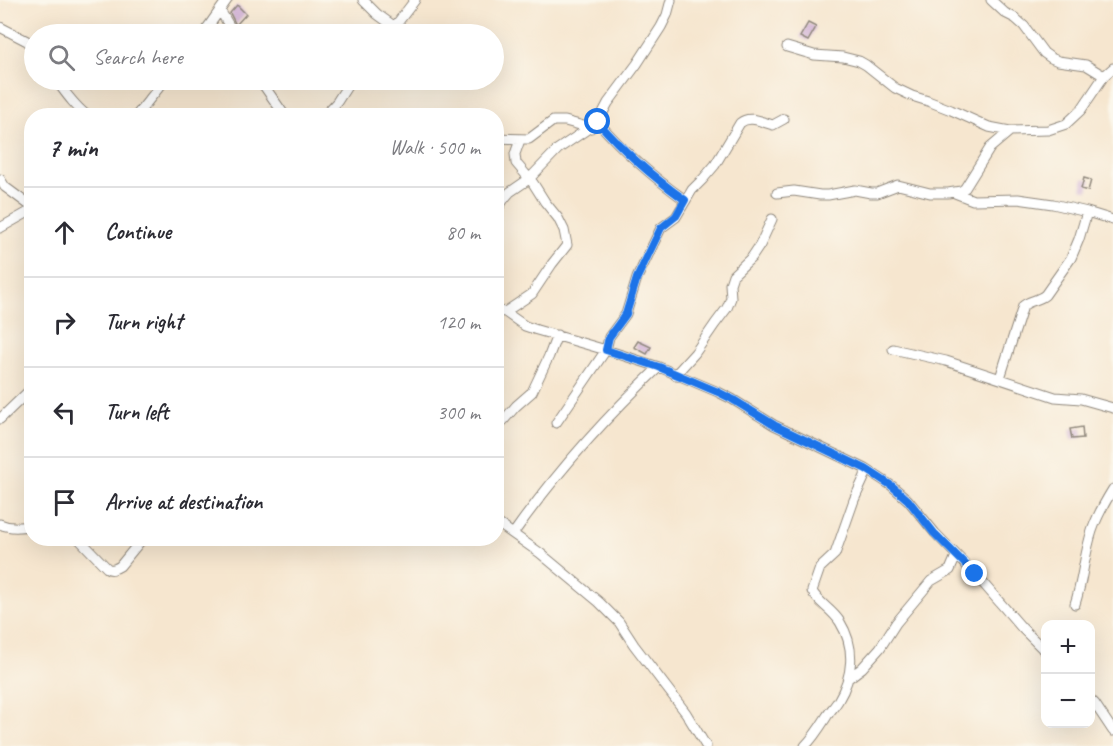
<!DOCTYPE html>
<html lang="en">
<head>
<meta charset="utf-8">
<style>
  :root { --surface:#fff; --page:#f2f2f3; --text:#2b2b33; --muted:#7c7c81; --line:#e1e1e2 }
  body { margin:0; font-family:Caveat,sans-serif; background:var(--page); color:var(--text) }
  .controls { position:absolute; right:18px; bottom:18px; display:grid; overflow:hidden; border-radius:12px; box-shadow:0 6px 24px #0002 }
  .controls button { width:54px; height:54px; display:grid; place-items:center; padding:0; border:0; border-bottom:2px solid var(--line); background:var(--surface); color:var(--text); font:30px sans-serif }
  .stop { position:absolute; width:18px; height:18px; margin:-14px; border:4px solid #1a73e8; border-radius:50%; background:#fff }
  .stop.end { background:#1a73e8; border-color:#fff; box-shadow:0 2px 6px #0008 }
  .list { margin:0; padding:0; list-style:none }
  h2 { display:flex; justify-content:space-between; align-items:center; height:78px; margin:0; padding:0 24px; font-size:26px }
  h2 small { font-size:20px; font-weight:400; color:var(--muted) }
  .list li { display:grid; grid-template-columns:39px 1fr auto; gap:18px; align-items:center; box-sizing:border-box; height:90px; padding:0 24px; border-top:2px solid var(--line) }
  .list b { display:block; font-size:22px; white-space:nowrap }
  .list em { font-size:20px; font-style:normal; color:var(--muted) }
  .icon { flex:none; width:33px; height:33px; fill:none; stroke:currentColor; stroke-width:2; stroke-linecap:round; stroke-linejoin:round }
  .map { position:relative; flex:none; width:1113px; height:746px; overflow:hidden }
  .search { position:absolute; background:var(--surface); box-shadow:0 6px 24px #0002; left:24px; top:24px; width:480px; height:66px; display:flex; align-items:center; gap:15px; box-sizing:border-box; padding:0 21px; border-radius:33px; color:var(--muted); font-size:22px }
  .panel { position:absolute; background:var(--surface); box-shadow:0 6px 24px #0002; left:24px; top:108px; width:480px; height:438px; border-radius:24px }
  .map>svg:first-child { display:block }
</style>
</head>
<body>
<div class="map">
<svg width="1113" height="746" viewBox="0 0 1113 746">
  <rect width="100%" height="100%" fill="#fbf7ec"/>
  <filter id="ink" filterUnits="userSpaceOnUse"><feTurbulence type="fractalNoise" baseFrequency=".0167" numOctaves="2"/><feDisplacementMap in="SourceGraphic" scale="12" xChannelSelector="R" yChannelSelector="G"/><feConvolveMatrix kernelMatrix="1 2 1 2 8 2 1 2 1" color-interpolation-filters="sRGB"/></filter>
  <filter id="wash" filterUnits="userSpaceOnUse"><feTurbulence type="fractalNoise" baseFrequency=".008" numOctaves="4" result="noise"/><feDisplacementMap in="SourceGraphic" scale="24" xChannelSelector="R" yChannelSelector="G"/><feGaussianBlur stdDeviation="1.35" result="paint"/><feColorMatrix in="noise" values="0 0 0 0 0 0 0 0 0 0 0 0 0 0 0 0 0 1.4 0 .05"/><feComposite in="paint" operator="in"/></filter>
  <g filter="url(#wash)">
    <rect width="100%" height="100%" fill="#f6e6cf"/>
    <g id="blocks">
      <path fill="#cdacd3" d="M237 5 246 14 236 25 230 13Z
        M808 23 816 27 808 41 800 37Z
        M1084 178 1091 180 1088 191 1081 189Z
        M638 341 651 347 647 354 634 347Z
        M1082 427 1083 438 1072 439 1070 429Z"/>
    </g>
  </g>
  <g filter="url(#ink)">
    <use href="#blocks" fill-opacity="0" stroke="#90887d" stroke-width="1.5"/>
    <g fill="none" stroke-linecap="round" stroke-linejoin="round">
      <defs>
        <path id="street" d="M363 0 377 14 395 27
          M991 0 1005 13 1015 18 1024 26 1044 53 1051 58 1058 61 1086 65 1104 76
          M220 10 234 34
          M0 27 27 41 34 49
          M203 34 227 0
          M389 34 415 0
          M787 47 814 55 843 57 859 61 866 65 895 88 912 96 928 101 951 110 989 127 1010 131 1048 130 1066 124 1081 110 1104 76 1113 68
          M56 80C65 92 75 107 88 116
          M260 80 285 116
          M136 116 165 80
          M324 116 337 102 351 80
          M598 122C624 152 653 177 685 200
          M496 138 529 139 553 121H565L591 128
          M0 179 5 187 32 207
          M777 193 794 191 820 195H828L855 190 871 193H877L898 185 930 193H948L961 191 965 188 990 148 1010 131
          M955 193 973 200 1018 199 1053 204 1087 212 1113 220
          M496 211 504 199 510 192 529 179 558 149 598 122 608 103 637 64 661 27 667 15 671 0
          M0 228 32 210
          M496 311 505 312 525 326 537 330 606 350 659 367 718 392 732 399 774 425 866 469 892 486 908 500 935 533 975 574 1022 628 1046 652
          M505 312 532 294 552 264 567 245 564 230 558 218 545 202 533 183 516 163 515 154 520 140
          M893 349 946 361 1055 397 1081 399 1113 408
          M675 375 695 353 715 324 727 308 731 298 730 284 733 275 752 257 760 245 772 219
          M1000 378 1023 306C1029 300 1038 301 1045 295L1071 258 1079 239 1087 212
          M0 419 32 388
          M496 420 503 421 516 406 532 392 549 356 557 335
          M556 423 606 350 609 337 626 314 637 278 661 228 676 217 692 190 703 179 715 165 740 123C750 115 761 122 773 125L784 119
          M496 522 540 553 599 602 619 622 634 645 686 713 706 746
          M0 524C11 529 21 528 32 525
          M513 534C556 473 605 418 659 367
          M78 538 107 568C111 571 115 569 120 566L143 538
          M1075 604C1083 580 1084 555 1092 531 1097 516 1105 502 1113 489
          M850 677 862 668 880 648 896 623 931 581 950 570 956 556
          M1090 699 1095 704 1113 731
          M805 746C814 737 820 727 827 716 830 711 835 706 838 701 853 676 856 648 840 622 832 609 818 603 812 591L820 568 835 554 854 500 865 476 866 469"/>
      </defs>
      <use href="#street" stroke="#90887d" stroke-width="11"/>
      <use href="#street" stroke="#fff" stroke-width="9"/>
    </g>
  </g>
  <g fill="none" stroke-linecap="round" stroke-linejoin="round" filter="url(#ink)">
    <path stroke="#1a73e8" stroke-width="8" d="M598 122C624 152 653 177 685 200L676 216 661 228 637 278 626 314 609 337 606 350 659 367 718 392 732 399 774 425 866 469 892 486 908 500 934 533 975 574"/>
  </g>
</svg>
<div class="controls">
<button>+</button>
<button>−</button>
</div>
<div class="stop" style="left:598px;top:122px"></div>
<div class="stop end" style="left:975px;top:574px"></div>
<div class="search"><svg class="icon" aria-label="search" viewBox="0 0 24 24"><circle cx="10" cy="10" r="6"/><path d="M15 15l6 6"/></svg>Search here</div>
<section class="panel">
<h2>7 min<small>Walk · 500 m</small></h2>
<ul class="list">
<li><svg class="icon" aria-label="ahead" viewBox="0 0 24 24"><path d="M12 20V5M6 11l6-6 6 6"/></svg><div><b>Continue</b></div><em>80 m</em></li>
<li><svg class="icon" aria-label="right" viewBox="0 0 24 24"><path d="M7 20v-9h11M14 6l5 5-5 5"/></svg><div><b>Turn right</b></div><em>120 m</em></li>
<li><svg class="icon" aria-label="left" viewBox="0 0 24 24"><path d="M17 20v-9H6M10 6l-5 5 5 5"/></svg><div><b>Turn left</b></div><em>300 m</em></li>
<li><svg class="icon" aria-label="arrive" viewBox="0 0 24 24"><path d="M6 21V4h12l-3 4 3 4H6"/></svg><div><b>Arrive at destination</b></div></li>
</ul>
</section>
</div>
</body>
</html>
